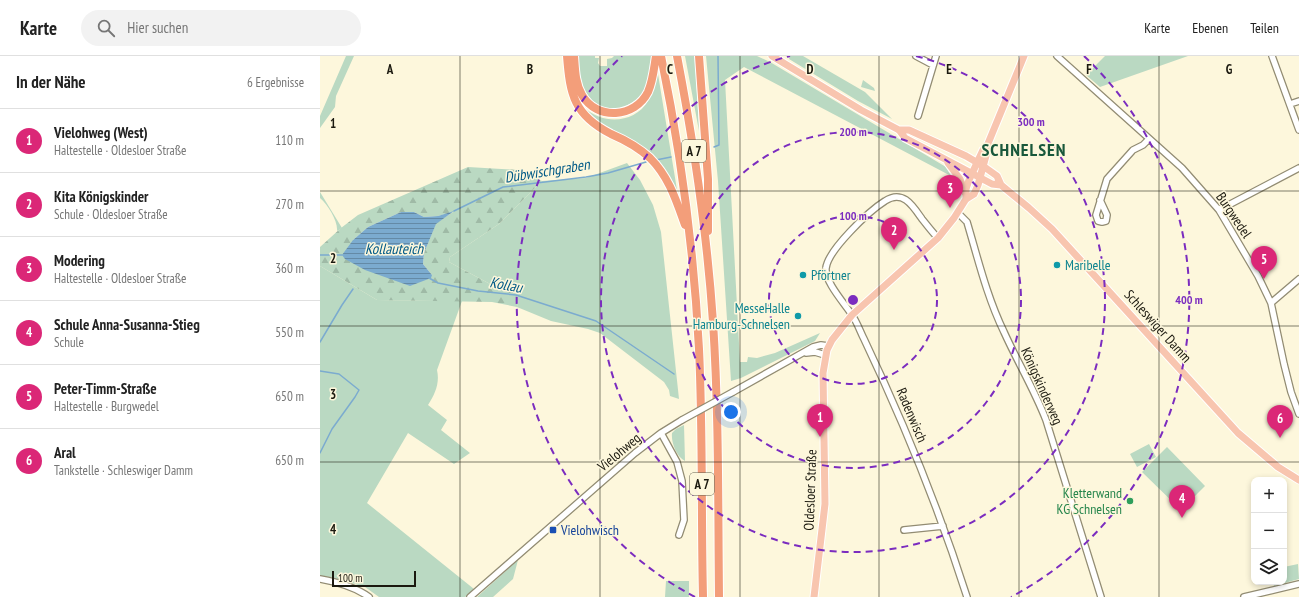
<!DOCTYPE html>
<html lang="de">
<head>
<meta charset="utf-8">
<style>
  :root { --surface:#fff; --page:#f2f2f2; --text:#222; --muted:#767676; --line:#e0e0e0; --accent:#db2777 }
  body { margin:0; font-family:"PT Sans Narrow",sans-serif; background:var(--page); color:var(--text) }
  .controls { position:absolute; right:12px; bottom:12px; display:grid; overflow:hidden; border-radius:8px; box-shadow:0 2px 6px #0003 }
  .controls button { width:36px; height:36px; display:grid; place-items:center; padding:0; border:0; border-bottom:1px solid var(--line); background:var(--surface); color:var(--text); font:20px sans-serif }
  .scale { position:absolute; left:12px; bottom:10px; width:84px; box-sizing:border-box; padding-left:4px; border:2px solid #1b190f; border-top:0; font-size:11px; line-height:14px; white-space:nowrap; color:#1b190f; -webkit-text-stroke:3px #fdf7dc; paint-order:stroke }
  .you { position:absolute; left:411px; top:356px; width:14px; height:14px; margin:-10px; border:3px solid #fff; border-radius:50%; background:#1a73e8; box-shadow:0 0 0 6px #1a73e833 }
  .badge { display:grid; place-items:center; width:26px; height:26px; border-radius:50%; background:var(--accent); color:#fff; font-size:13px; font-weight:700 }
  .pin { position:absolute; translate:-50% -33px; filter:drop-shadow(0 1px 2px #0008) }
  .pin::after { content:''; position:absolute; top:21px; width:14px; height:12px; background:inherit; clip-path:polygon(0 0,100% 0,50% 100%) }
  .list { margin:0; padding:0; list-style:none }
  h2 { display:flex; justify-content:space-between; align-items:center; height:52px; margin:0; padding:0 16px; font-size:17px }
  h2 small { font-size:13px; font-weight:400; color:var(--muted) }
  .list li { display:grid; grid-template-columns:26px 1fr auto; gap:12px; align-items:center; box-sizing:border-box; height:64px; padding:0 16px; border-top:1px solid var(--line) }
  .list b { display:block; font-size:15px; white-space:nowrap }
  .list p { margin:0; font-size:13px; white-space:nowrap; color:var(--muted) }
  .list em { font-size:13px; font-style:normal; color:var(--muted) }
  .icon { flex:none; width:22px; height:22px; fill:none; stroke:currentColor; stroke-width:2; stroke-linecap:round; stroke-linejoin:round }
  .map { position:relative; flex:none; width:979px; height:541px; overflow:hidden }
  header { display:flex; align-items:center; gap:24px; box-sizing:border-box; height:56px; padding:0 20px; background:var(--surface); border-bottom:1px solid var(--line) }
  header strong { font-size:19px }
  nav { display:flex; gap:22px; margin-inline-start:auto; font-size:14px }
  .search { width:280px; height:36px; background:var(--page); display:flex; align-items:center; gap:10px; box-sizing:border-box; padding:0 14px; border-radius:22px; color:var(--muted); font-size:15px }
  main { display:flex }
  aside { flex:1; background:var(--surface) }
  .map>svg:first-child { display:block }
</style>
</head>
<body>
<header>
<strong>Karte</strong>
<div class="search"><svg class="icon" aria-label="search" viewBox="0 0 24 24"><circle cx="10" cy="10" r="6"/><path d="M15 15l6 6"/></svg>Hier suchen</div>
<nav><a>Karte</a><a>Ebenen</a><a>Teilen</a></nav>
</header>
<main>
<aside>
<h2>In der Nähe<small>6 Ergebnisse</small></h2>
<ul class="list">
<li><span class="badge">1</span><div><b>Vielohweg (West)</b><p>Haltestelle · Oldesloer Straße</p></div><em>110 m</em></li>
<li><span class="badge">2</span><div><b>Kita Königskinder</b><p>Schule · Oldesloer Straße</p></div><em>270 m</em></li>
<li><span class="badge">3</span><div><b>Modering</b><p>Haltestelle · Oldesloer Straße</p></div><em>360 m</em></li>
<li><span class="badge">4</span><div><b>Schule Anna-Susanna-Stieg</b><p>Schule</p></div><em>550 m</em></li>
<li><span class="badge">5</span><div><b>Peter-Timm-Straße</b><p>Haltestelle · Burgwedel</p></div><em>650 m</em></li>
<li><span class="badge">6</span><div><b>Aral</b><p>Tankstelle · Schleswiger Damm</p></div><em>650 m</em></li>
</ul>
</aside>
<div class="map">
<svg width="979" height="541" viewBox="0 0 979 541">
  <defs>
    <pattern id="forest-firs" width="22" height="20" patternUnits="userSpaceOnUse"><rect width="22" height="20" fill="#bad9c2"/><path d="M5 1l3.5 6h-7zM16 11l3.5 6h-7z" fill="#9fbaa6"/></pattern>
    <pattern id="water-rules" width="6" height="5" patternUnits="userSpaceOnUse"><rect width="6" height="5" fill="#7babcf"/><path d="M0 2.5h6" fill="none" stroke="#648aa6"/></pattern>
  </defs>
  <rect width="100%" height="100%" fill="#fdf7dc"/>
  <path fill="#bad9c2" d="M26 0H34L16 40 15 51 0 72V60Z
    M258 0H275V2H279L278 7 280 10H287V3L292 2 294 0H332C332 10 331 21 327 30 316 52 285 63 269 41 260 29 259 15 258 0Z
    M365 0H375L379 75Z
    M386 0H437L450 6 626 111 631 120 424 11 405 24 420 306H427L428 301 437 302 455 297 500 277 495 285 421 322 411 325 398 125Z
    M470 0H483L545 36 572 63 538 45 469 3Z
    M785 0H868L780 31 766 19Z
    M337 12 358 140 347 118 275 65 265 54 266 53C284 69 315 67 328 45 334 35 336 23 337 12Z
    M543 24 554 32 555 35 541 31Z
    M307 107 320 124 333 149 341 176 359 343 350 340 349 334 344 326 280 277 268 273 231 265 197 251 200 238 172 229 129 206 130 201 179 168 222 125 266 122Z
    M0 136 22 172 17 175C18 165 8 149 0 142Z
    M0 210 57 244 142 245 117 314C120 327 115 338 108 349L127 364 121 374 150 397 134 408 88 377 47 447 154 533 145 541H59L45 531 11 521 0 520Z
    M364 369 365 405C356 400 351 386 352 377L356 373Z
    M829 388 836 401 817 411 810 398Z
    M847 391 885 430 861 454 822 416Z
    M198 504 193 523 173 541H157Z
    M978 508 979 523 954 530 953 526H964V511Z
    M346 525H369V541H345Z"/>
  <path fill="url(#forest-firs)" fill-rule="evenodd" d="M148 111 199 114 222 125 179 168 130 201 129 206 172 229 201 238 197 251 172 246 57 244 0 210V191L21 172 38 159ZM81 156H94L104 161 118 160 133 156 116 167 104 197 103 208 112 219 33 184 48 171Z"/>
  <path fill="url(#water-rules)" d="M134 155 116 168 104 197 103 208 112 219 111 222 90 230 45 214 25 203 22 199 33 184 48 171 81 156H94L104 161 118 160Z"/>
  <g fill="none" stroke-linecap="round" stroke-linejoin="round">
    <path stroke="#7babcf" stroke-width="1.5" d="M394 91 399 89 398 0
      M336 104 351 101
      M134 155 183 131 266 121 288 117 326 106
      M0 199H22
      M109 222 118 227 158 235 196 239 276 265 354 318
      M0 286 22 249 33 233
      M0 315 19 318 39 334 35 341 12 373 0 397"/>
    <defs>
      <path id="minor" d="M596 0 613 9
        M737 0 862 112 899 154 938 220 951 247 964 308 971 336 979 358
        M952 0 979 74
        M970 48 979 45
        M598 60 616 0
        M780 144 787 159 786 165 782 166 778 165 776 159 787 123 813 94 823 89 829 83
        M899 154 979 112
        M638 157 647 166C658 203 667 241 684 276 697 305 714 333 726 364L781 541
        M618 182C612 176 607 169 602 163 593 150 583 133 565 145 549 155 508 194 506 212 504 225 525 248 532 259 537 266 540 275 544 283 584 367 619 453 647 541
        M951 247 979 223
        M486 297 495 296 505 299
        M413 336 493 291 501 289 508 290
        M341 377 357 406 362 425 364 464 359 479
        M584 474 623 470
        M0 523C17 526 35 531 49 541
        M150 541 315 397 341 377 362 364
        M924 541 979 528"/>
      <path id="major" d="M452 0 541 54 579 74 585 82 672 128 681 129
        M579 74H589L646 100 663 110 677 120 681 129 709 152 732 173 918 377 958 411 979 424
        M628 107 640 123 645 137
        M646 143V133L649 124 663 94 667 90
        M494 541 505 448 503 317 507 294 512 284 532 259 618 182 634 162 646 143 654 138 658 129 667 96V90L704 0"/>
      <path id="highway" d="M247 0C250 39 254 59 291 78 305 84 318 91 330 102 349 121 356 144 365 169
        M254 0C255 13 255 27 262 39 277 65 315 62 328 36 333 25 334 12 336 0
        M341 0C361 97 374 195 379 293 383 376 381 458 383 541
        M357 0C374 88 387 177 393 266 399 358 398 449 399 541
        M379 0 388 123V175"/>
    </defs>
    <use href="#minor" stroke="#928c73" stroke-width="8"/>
    <use href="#major" stroke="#fff" stroke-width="9"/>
    <use href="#highway" stroke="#fff" stroke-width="10"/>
    <use href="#minor" stroke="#fff" stroke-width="5.5"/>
    <use href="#major" stroke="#f8c5af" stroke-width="7"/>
    <use href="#highway" stroke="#f39e7a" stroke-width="8"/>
    <defs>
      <path id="minor-bridge" d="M362 364 413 336"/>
    </defs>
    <use href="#minor-bridge" stroke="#928c73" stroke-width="8" stroke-linecap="butt"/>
    <use href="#minor-bridge" stroke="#fff" stroke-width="5.5"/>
  </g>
  <path fill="none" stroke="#1b190f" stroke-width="1" stroke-opacity="0.55" d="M140 0V541M280 0V541M420 0V541M559 0V541M699 0V541M839 0V541M0 135H979M0 270H979M0 406H979"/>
  <g fill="none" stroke="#7b2cbf" stroke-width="2" stroke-dasharray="7 5">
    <circle cx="533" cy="244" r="84"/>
    <circle cx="533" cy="244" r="168"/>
    <path d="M596 0A252 252 0 1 1 470 0"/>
    <path d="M375 541A336 336 0 0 1 302 0M764 0A336 336 0 0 1 691 541"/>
  </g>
  <g fill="#0f9aa8" stroke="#fdf7dc" stroke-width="1.5">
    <circle cx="737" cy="209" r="4"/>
    <circle cx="483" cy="219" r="4"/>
    <circle cx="478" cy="260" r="4"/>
  </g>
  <circle fill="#2e9e5b" stroke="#fdf7dc" stroke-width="1.5" cx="810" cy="445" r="4"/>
  <rect fill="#1a4fb4" stroke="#fdf7dc" stroke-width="1.5" x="229" y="470" width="8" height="8" rx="2"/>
  <g text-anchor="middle" stroke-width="3" stroke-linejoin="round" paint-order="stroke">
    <g fill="#fdf7dc" stroke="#5f5c4c" stroke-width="1">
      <rect x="362" y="84" width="24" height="22" rx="3"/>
      <rect x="370" y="417" width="24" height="22" rx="3"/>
    </g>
    <g font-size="13" font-weight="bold" fill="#1b190f">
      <text x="374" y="100">A 7</text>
      <text x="382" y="433">A 7</text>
    </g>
    <g font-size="14" fill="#1b190f" stroke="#fdf7dc">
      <text transform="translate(914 159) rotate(56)" y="5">Burgwedel</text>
      <text transform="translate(838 270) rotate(48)" y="5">Schleswiger Damm</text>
      <text transform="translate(722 330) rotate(66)" y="5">Königskinderweg</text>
      <text transform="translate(592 359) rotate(67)" y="5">Radenwisch</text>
      <text transform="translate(299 396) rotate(-40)" y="5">Vielohweg</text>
      <text transform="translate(490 434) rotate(-88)" y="5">Oldesloer Straße</text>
    </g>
    <g font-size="14" fill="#0d838f" stroke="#fdf7dc" text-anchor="start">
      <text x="745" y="214">Maribelle</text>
      <text x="491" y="224">Pförtner</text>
      <text x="470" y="257" text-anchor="end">MesseHalle<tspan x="470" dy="16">Hamburg-Schnelsen</tspan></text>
    </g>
    <g font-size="14" fill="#27864d" stroke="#fdf7dc" text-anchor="end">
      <text x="802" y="442">Kletterwand<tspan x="802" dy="16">KG Schnelsen</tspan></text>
    </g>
    <g font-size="14" fill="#164399" stroke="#fdf7dc" text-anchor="start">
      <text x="241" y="479">Vielohwisch</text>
    </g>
    <g font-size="15" font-style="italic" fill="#005986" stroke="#fdf7dc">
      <text transform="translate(227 115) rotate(-9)" y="5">Dübwischgraben</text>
      <text x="74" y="198">Kollauteich</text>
      <text transform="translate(186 229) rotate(10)" y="5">Kollau</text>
    </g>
    <g font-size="18" font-weight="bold" letter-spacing="1" fill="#19583b" stroke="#fdf7dc">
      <text x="704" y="100">SCHNELSEN</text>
    </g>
  </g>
  <g font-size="13" text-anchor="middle" font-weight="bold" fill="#1b190f" stroke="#fdf7dc" stroke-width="3" stroke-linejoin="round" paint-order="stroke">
    <text x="70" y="18">A</text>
    <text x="210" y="18">B</text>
    <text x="350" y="18">C</text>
    <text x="490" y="18">D</text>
    <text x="629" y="18">E</text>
    <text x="769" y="18">F</text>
    <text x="909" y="18">G</text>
    <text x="13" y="72">1</text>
    <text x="13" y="207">2</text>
    <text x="13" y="343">3</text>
    <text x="13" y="478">4</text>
  </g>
  <circle cx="533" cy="244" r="6" fill="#7b2cbf" stroke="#fdf7dc" stroke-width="2"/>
  <g font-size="12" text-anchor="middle" font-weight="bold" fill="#7b2cbf" stroke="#fdf7dc" stroke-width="3" stroke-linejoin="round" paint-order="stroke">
    <text x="711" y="70">300 m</text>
    <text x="533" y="80">200 m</text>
    <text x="533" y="164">100 m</text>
    <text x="869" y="248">400 m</text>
  </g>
</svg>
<div class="controls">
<button>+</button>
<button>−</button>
<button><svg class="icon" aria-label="layers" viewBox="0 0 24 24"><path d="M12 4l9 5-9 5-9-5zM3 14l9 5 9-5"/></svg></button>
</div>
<div class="scale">100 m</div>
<div class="you"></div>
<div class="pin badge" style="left:500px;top:381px">1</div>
<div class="pin badge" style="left:574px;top:194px">2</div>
<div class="pin badge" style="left:630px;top:152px">3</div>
<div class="pin badge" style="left:862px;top:462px">4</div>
<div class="pin badge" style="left:944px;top:223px">5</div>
<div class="pin badge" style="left:960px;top:382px">6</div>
</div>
</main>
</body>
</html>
